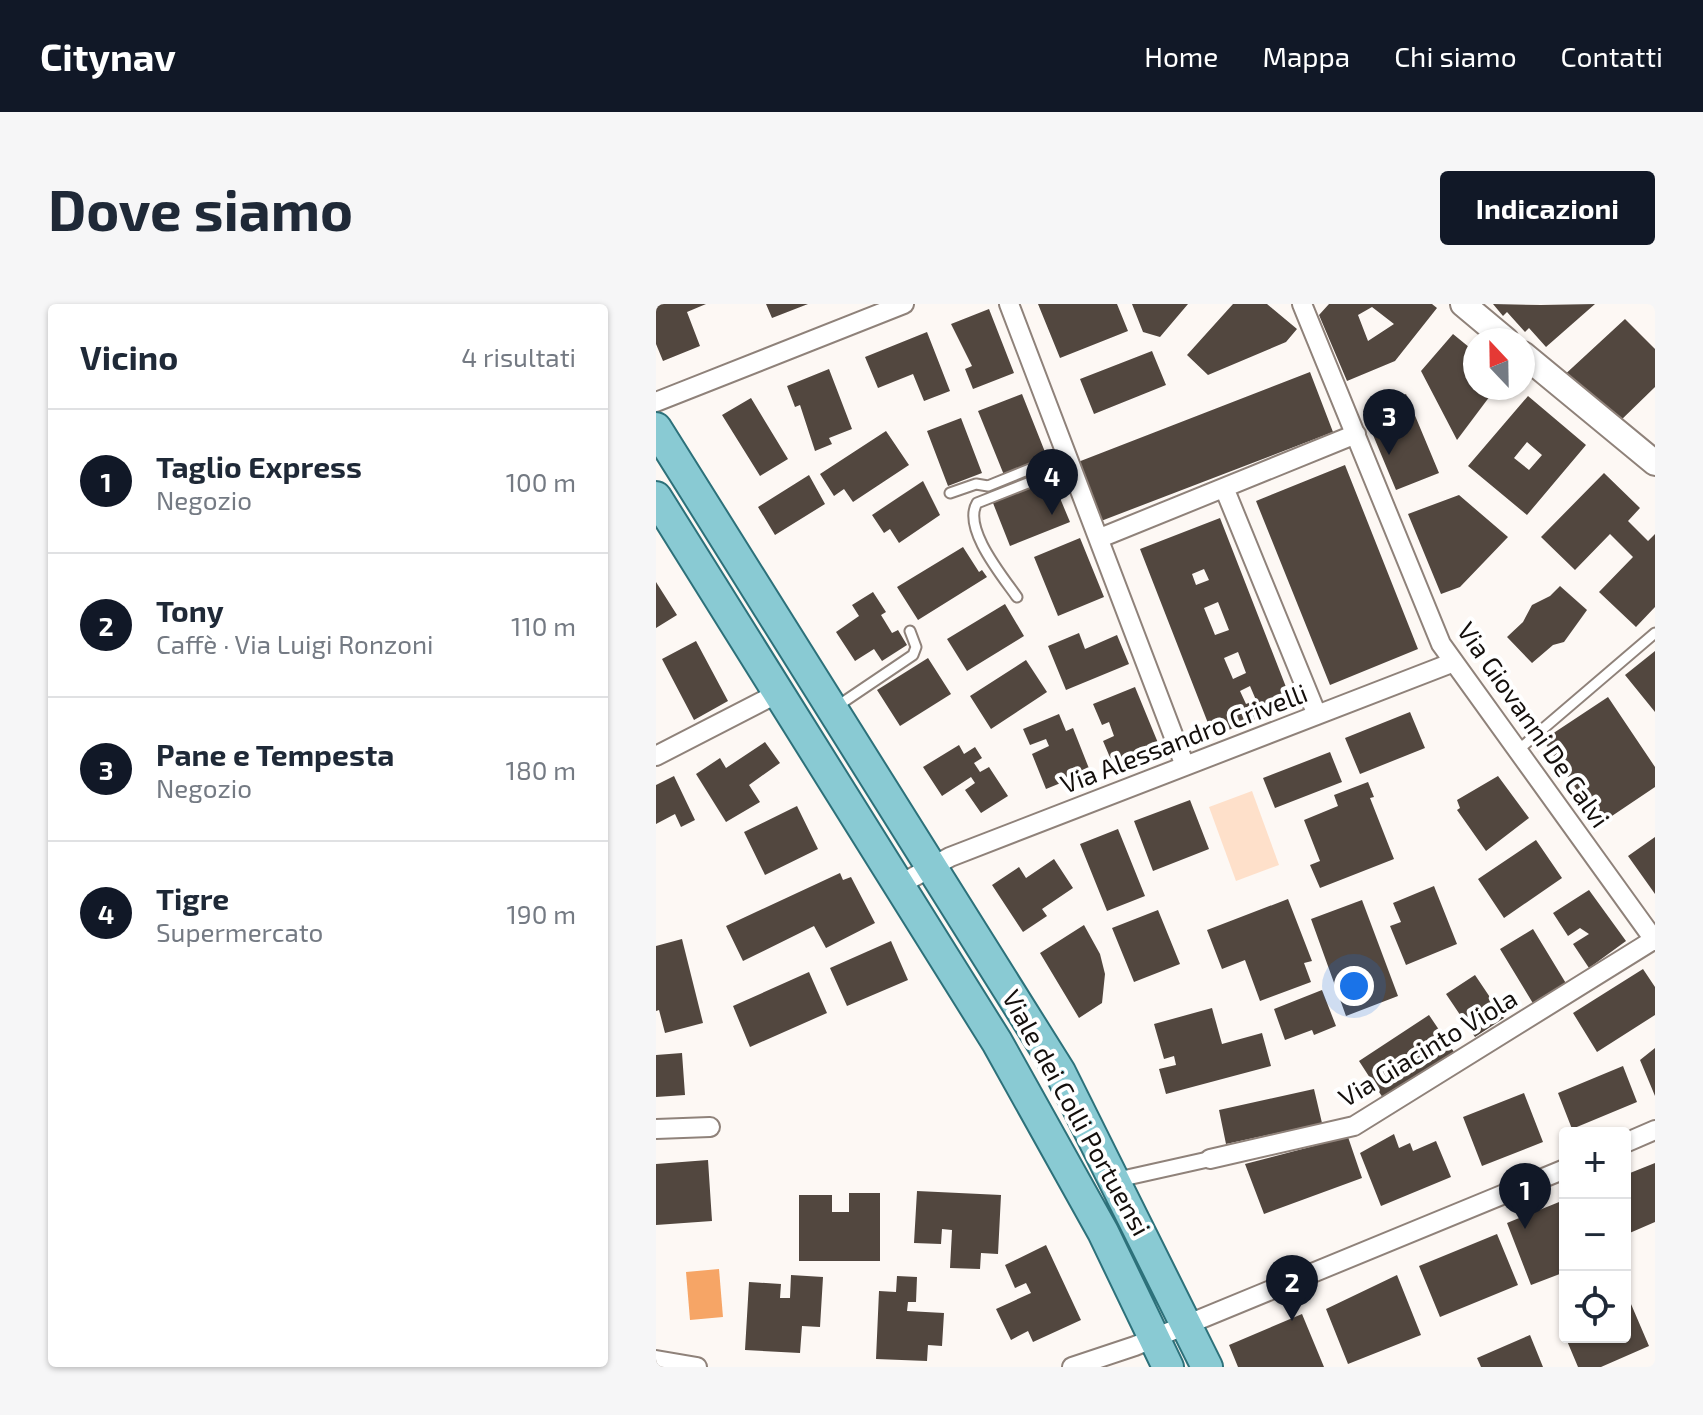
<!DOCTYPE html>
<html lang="it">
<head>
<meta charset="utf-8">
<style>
  :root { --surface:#fff; --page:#f6f6f7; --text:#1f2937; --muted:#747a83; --line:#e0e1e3; --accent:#111827 }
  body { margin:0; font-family:"Exo 2",sans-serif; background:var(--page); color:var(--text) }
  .controls { position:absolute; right:24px; bottom:24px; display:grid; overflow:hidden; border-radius:8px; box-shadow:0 2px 6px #0004 }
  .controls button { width:72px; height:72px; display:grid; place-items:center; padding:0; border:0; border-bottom:2px solid var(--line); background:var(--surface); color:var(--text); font:40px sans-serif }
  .compass { position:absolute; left:807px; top:24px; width:72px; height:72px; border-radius:50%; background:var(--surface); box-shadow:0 2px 6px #0004; rotate:338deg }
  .you { position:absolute; left:698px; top:682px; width:28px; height:28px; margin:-20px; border:6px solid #fff; border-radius:50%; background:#1a73e8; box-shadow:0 0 0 12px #1a73e833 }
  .badge { display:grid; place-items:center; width:52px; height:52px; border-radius:50%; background:var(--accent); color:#fff; font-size:26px; font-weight:700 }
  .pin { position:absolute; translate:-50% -66px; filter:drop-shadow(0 2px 4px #0008) }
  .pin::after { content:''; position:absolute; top:42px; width:28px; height:24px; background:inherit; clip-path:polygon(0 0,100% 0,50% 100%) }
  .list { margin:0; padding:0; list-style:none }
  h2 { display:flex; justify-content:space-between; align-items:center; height:104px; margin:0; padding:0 32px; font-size:34px }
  h2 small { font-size:26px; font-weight:400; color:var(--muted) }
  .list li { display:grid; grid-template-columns:52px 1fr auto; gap:24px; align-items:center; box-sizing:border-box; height:144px; padding:0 32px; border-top:2px solid var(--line) }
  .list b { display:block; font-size:30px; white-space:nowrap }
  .list p { margin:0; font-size:26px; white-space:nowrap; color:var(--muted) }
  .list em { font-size:26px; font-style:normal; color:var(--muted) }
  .icon { flex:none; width:44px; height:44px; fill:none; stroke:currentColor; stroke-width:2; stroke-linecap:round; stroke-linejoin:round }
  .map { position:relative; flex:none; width:999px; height:1063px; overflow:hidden; border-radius:8px }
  header { display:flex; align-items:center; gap:48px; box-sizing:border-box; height:112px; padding:0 40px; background:var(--accent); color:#fff }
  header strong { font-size:38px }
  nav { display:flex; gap:44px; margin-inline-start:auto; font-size:28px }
  .intro { display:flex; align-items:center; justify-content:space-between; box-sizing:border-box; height:192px; padding:0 48px }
  h1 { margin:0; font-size:56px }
  .button { padding:20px 36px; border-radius:8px; background:var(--accent); color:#fff; font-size:28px; font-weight:700 }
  main { display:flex; gap:48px; padding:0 48px }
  aside { flex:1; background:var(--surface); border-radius:8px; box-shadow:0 2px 6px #0004 }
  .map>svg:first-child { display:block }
</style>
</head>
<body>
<header>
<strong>Citynav</strong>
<nav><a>Home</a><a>Mappa</a><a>Chi siamo</a><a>Contatti</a></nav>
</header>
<div class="intro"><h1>Dove siamo</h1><a class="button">Indicazioni</a></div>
<main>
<aside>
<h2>Vicino<small>4 risultati</small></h2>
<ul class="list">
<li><span class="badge">1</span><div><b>Taglio Express</b><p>Negozio</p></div><em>100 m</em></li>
<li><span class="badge">2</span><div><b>Tony</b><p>Caffè · Via Luigi Ronzoni</p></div><em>110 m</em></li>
<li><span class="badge">3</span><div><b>Pane e Tempesta</b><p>Negozio</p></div><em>180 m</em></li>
<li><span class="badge">4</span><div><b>Tigre</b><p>Supermercato</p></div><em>190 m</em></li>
</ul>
</aside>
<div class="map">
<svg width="999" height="1063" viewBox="0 0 999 1063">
  <rect width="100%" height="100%" fill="#fdf8f4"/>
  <path fill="#fee0ca" d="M596 487 623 561 580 577 553 503Z"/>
  <path fill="#f6a566" d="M63 965 67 1013 34 1016 30 968Z"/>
  <path fill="#52473f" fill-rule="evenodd" d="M0 0H50L31 8 44 42 7 57 0 40Z
    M110 0H152L116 14Z
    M382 0H461L472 27 404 54Z
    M476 0H532L504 33 487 28Z
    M577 0H611L641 25 630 38 552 71 531 51Z
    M673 0H776L781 4 739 57 691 77 663 11ZM716 3 738 20 712 37 702 11Z
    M837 0 885 1 939 0 890 43 873 24 869 28 851 8 847 12Z
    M333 5 358 69 317 85 309 65 316 62 295 20Z
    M969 15 999 45V83L961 120 904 75Z
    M271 28 294 87 268 97 257 70 222 84 209 53Z
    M797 30 819 48V84H840L801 136 765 67Z
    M496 47 510 81 438 110 424 75Z
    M173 65 196 125 173 134 176 140 159 147 144 101 139 103 131 82Z
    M654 68 677 128 445 217 422 158Z
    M366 90 391 153 348 171 322 107Z
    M750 90 783 169 740 186 707 107Z
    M872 92 930 141 871 211 812 162ZM871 138 886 151 873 166 858 154Z
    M95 94 132 155 104 172 66 111Z
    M305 114 326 169 292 182 271 127Z
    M230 127 253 161 197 198 188 185 178 192 164 170Z
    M689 161 762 345 674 381 600 197Z
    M948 169 984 204 972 217 992 237 999 230V303L980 323 943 288 977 253 954 230 919 266 885 233Z
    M153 171 169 200 119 231 102 203Z
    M396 175 414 218 354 242 337 199Z
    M267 177 284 211 243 239 234 225 228 229 216 211Z
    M803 191 852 233 804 283 785 290 752 210Z
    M564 214 637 401 557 432 484 245ZM548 265 553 276 540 281 536 270ZM562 298 573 326 559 331 548 304ZM582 348 590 369 577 375 568 354ZM594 382 600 396 590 400 584 387Z
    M424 234 448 293 402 312 378 253Z
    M307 243 323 268 326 266 331 273 262 316 241 283Z
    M0 278 21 311 0 324Z
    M904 282 931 306 908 338 897 341 876 359 851 333 867 318 876 301 894 292Z
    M217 288 230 308 225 311 236 329 242 326 251 341 226 357 218 345 199 357 180 328 203 312 196 301Z
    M349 300 368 332 311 367 291 335Z
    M423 329 429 345 461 331 473 360 410 386 392 342Z
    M40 337 72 397 38 416 6 355Z
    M999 347V408L969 371Z
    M272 354 295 390 244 422 221 386Z
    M370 356 391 388 335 425 314 392Z
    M479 383 507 451 461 470 447 437 458 432 453 418 446 421 437 400Z
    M952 393 999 463V483L944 520 887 436Z
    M754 408 769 444 704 470 689 434Z
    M403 410 410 427 417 424 434 467 390 485 376 450 393 442 390 435 374 441 367 425Z
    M109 438 124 459 93 481 104 498 70 518 40 470 64 454 70 464Z
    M303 441 308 450 319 443 326 454 318 459 324 468 333 463 352 492 325 509 309 486 319 479 315 473 286 492 267 463Z
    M674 448 686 478 619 504 607 474Z
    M18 472 39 516 25 523 19 510 0 520V481Z
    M842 472 873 514 830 547 801 506 804 504 801 496Z
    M712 478 718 493 714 494 738 555 664 584 654 561 664 557 648 516 682 502 678 491Z
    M534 496 553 545 497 567 478 517Z
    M141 502 162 545 109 571 88 528Z
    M462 525 489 592 451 607 424 540Z
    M999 533V590L972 552Z
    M880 536 906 574 848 614 822 575Z
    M398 555 417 584 386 605 391 612 367 628 336 581 363 563 370 574Z
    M184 569 187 576 195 573 219 619 170 644 158 622 87 657 70 622Z
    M778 582 801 640 750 661 734 622 745 618 737 599Z
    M933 586 970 637 933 664 917 640 933 630 924 624 912 632 897 609Z
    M632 595 656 657 648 659 655 678 604 697 589 656 566 665 551 626Z
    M706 596 742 692 690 712 655 615Z
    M502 606 524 660 478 678 456 624Z
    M428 621 444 650 449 670 446 699 423 714 384 649Z
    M877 625 911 681 878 701 844 645Z
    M26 635 47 719 9 729 3 706 0 707V642Z
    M235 637 252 676 191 702 174 664Z
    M987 665 999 683V711L941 748 917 709Z
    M153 668 171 709 94 743 77 702Z
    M819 671 848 714 819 733 790 690Z
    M666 686 680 722 658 731 656 726 629 736 618 705Z
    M556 704 566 740 606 729 615 762 510 790 503 765 520 761 518 752 508 755 498 720Z
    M773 711 798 748 727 794 703 757Z
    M999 744V792L984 756Z
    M26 749 29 791 0 793V751Z
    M967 762 981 798 916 825 902 789Z
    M658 785 666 819 570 840 563 806Z
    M868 789 887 838 826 862 807 813Z
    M738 830 743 844 754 839 757 847 780 837 795 873 725 902 704 849Z
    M692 833 706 874 608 910 589 860Z
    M52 856 56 917 0 921V860Z
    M999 859V918L969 931V871Z
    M261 887 345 891 342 950 325 949 324 965 294 964 296 926 286 925 285 940 258 939Z
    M193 889H224V957H143V891H176V908H193Z
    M908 896 909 968 875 981 851 919Z
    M841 930 862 981 784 1013 763 962Z
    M390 941 425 1016 377 1038 372 1027 355 1036 340 1005 375 989 370 979 359 984 349 961Z
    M135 971 167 973 164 1023 146 1022 144 1049 89 1046 93 978 125 980 124 994H134Z
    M741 971 765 1031 692 1060 670 1005Z
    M241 972 261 973 260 998H252L251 1007 288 1009 286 1042 272 1041 271 1057 220 1055 223 987 240 988Z
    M969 986 993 1042 945 1063H922L906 1025 909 1024V1033H969Z
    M646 1010 668 1063H582L573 1041Z
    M874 1031 887 1063H825L821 1054Z"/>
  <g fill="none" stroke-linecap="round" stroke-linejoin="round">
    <defs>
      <path id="service" d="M294 189 320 180 332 182 411 150
        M361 293C347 273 306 224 321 199L415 162
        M180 403 257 351 260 343 254 327
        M861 447 999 329"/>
      <path id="pedestrian" d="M460 876 554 855"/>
      <path id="minor" d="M353 0 529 462
        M646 0 785 340 999 637
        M0 98 248 0
        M569 186 661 411
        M444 234 700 130
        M0 452 124 388
        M243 581 294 553 798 358
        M0 825 54 823
        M969 839 999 826
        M554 855 698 822 999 635
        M0 1056 41 1063
        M416 1063 479 1042 909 865"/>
      <path id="tertiary" d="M807 0 850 36
        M867 50 999 159"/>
      <path id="primary" d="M0 124 404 768 551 1063
        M0 193 341 738 447 928 512 1063"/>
    </defs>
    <use href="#service" stroke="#8f827a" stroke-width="13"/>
    <use href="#pedestrian" stroke="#8f827a" stroke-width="18"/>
    <use href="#minor" stroke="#8f827a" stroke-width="22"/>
    <use href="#tertiary" stroke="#8f827a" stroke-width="28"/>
    <use href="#primary" stroke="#2d717a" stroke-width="34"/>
    <use href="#service" stroke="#fff" stroke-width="9"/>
    <use href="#pedestrian" stroke="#fff" stroke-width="14"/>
    <use href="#minor" stroke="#fff" stroke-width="18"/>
    <use href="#tertiary" stroke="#fff" stroke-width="24"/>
    <use href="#primary" stroke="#89cad3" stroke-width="30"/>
  </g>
  <g text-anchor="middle" stroke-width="8" stroke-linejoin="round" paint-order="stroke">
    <g font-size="26" fill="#140f0c" stroke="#fff">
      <text transform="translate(877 421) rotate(55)" y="9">Via Giovanni De Calvi</text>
      <text transform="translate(528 435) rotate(-21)" y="9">Via Alessandro Crivelli</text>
      <text transform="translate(772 744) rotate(-31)" y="9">Via Giacinto Viola</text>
      <text transform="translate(420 809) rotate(61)" y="9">Viale dei Colli Portuensi</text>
    </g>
  </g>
</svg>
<div class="controls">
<button>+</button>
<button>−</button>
<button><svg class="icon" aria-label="locate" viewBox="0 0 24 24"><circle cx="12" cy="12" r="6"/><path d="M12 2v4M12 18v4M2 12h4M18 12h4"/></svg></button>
</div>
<svg class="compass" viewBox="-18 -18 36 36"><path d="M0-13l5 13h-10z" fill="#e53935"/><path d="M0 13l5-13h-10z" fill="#747a83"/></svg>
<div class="you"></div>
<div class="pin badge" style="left:869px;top:925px">1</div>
<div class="pin badge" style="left:636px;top:1017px">2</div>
<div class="pin badge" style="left:733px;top:151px">3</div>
<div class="pin badge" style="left:396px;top:211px">4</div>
</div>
</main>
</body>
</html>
